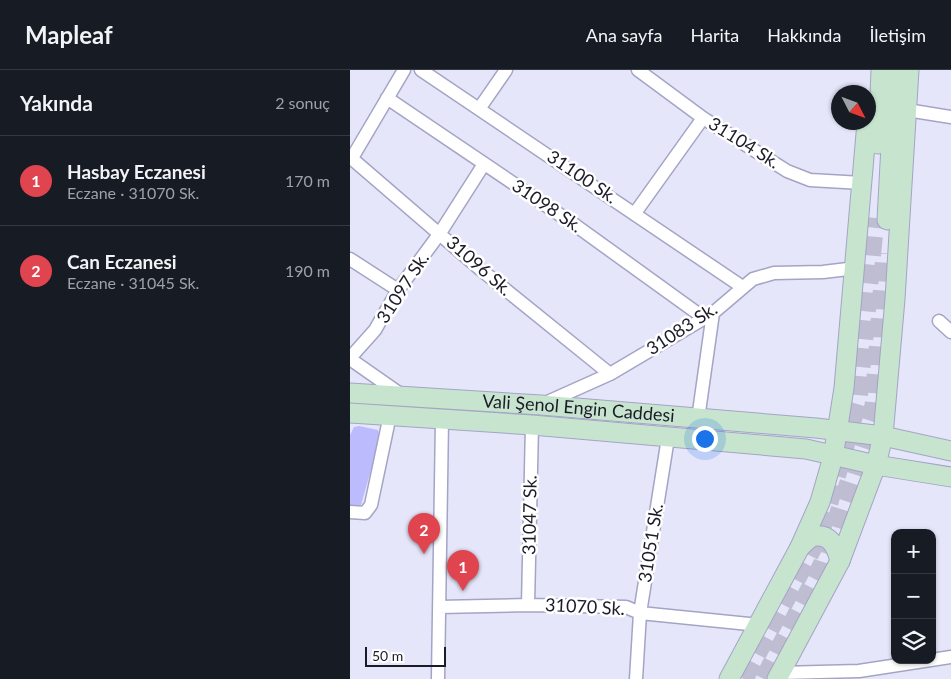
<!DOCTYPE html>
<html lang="tr">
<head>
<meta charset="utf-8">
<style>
  :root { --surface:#171b24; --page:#20242c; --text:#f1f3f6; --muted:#9ea1a6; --line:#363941; --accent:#7c3aed }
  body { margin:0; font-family:Lato,sans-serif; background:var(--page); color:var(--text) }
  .controls { position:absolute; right:15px; bottom:15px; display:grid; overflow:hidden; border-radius:10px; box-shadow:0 1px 4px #0004 }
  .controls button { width:45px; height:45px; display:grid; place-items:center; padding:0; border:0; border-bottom:1px solid var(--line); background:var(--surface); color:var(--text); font:25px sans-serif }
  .compass { position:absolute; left:481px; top:15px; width:45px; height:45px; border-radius:50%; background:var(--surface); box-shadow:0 1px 4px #0004; rotate:132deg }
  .scale { position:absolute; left:15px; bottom:12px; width:81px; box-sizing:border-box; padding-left:5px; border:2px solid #1c1b28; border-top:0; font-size:14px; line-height:18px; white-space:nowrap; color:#1c1b28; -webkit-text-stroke:4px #fff; paint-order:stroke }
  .you { position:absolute; left:354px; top:368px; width:18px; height:18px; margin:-12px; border:4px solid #fff; border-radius:50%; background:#1a73e8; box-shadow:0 0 0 8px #1a73e833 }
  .badge { display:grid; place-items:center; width:32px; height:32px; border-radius:50%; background:var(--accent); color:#fff; font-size:16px; font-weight:700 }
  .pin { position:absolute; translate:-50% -41px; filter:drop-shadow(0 1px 2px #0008) }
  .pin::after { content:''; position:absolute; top:26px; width:18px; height:15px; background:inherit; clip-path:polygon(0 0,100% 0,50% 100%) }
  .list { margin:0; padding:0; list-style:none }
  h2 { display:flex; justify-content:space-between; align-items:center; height:65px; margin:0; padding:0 20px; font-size:21px }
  h2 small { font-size:16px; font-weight:400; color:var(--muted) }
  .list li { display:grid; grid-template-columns:32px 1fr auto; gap:15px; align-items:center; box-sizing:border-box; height:90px; padding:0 20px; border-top:1px solid var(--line) }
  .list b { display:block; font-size:19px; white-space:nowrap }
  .list p { margin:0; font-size:16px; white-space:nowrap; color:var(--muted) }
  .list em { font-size:16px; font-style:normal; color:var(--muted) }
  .icon { flex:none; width:28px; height:28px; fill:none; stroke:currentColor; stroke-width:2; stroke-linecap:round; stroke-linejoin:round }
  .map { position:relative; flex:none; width:601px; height:609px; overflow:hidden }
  header { display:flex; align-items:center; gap:30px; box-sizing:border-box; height:70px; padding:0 25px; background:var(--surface); border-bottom:1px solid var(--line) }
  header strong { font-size:24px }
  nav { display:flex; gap:28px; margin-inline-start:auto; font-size:18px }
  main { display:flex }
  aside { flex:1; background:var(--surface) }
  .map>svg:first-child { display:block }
</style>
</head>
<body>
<header>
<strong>Mapleaf</strong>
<nav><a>Ana sayfa</a><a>Harita</a><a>Hakkında</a><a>İletişim</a></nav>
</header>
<main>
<aside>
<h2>Yakında<small>2 sonuç</small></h2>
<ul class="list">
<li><span class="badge" style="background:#e0444e">1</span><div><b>Hasbay Eczanesi</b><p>Eczane · 31070 Sk.</p></div><em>170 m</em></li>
<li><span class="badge" style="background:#e0444e">2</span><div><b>Can Eczanesi</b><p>Eczane · 31045 Sk.</p></div><em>190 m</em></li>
</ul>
</aside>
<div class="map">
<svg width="601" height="609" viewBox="0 0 601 609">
  <rect width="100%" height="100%" fill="#e6e6fb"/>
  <path fill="#bcbbfd" d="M9 356 28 360 30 368 11 435 0 436V365L4 357Z"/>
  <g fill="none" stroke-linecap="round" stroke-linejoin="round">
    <path stroke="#bebdd1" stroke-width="19" stroke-dasharray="19 9" stroke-linecap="butt" d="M394 609 470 464 508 330 525 148
      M414 609 472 495 524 336 535 183"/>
    <defs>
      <path id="street" d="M71 0 391 216
        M288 0 353 48 437 101 460 110 512 113
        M37 28 225 155 354 248
        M129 39 156 0
        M557 40 601 47
        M0 87 130 199 260 304
        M2 88 54 0
        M285 143 353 48
        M0 189 48 220
        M589 251 601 262
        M0 288 25 260 48 220 90 163 134 94
        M0 289 53 326
        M193 334 260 304 363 243 403 209 424 203 473 202 506 198
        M348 349 363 243
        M0 442 15 443 21 435 40 345
        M178 535 182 355
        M89 537 178 535 276 537 290 543 409 555
        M430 603 509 601 601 587
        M88 609 92 349
        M286 609 290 543 318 368"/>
      <g id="secondary">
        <path d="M528 74 531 0"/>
        <path d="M537 150 545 0"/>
        <path id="s1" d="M0 323 191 335 466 358 533 366 601 381"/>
        <path d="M0 343 182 355 456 379 526 395 601 407"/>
        <path d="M450 477 461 467C479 462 486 475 490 491"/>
        <path d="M379 609 450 477 470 432 483 387 494 318 517 52"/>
        <path d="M427 609 490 491 526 395 533 366 545 229 559 0"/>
      </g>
    </defs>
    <use href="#street" stroke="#a4a4c5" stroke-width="15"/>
    <use href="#secondary" stroke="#a4a4c5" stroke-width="21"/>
    <use href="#street" stroke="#fff" stroke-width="12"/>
    <use href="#secondary" stroke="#c7e4cf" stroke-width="19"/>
  </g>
  <g text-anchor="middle" stroke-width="5" stroke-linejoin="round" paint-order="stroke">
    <g font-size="18" fill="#1c1b28" stroke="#fff">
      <text transform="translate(394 73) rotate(32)" y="6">31104 Sk.</text>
      <text transform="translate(232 107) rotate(34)" y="6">31100 Sk.</text>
      <text transform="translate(197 136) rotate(34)" y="6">31098 Sk.</text>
      <text transform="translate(129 196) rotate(41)" y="6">31096 Sk.</text>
      <text transform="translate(53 218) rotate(-57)" y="6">31097 Sk.</text>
      <text transform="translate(332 259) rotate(-33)" y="6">31083 Sk.</text>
      <text dy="6" stroke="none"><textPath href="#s1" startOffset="229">Vali Şenol Engin Caddesi</textPath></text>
      <text transform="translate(180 445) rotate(-89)" y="6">31047 Sk.</text>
      <text transform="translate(301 473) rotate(-81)" y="6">31051 Sk.</text>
      <text transform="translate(235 537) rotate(3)" y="6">31070 Sk.</text>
    </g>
  </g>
</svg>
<div class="controls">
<button>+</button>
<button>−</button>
<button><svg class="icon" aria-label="layers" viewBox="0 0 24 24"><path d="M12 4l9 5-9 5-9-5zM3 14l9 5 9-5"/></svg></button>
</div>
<svg class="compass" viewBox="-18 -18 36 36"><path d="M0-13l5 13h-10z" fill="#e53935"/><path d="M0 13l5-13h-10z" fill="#9ea1a6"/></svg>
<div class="scale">50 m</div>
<div class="you"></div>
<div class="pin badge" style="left:113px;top:521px;background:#e0444e">1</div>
<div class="pin badge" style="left:74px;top:484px;background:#e0444e">2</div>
</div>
</main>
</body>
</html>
